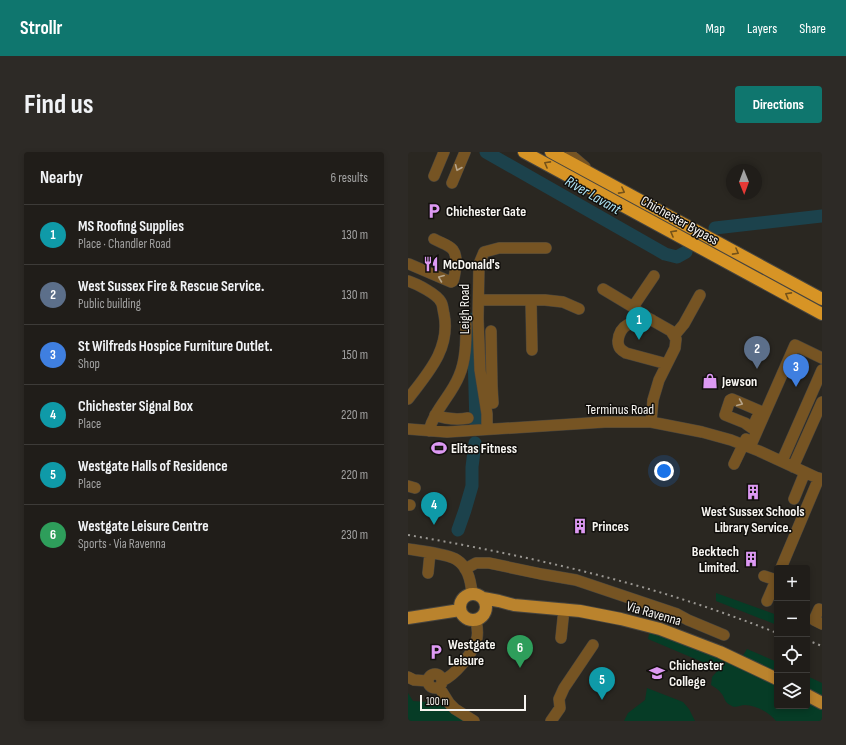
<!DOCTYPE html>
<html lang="en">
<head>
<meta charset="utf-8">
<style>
  :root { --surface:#201d19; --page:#2d2a26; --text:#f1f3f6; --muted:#a2a2a2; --line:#3d3b38; --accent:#0f766e }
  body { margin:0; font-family:"Sofia Sans Condensed",sans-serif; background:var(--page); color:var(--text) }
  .controls { position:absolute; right:12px; bottom:12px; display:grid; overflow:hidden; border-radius:4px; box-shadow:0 2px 6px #0003 }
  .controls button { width:36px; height:36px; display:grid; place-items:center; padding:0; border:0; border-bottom:1px solid var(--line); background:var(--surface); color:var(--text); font:20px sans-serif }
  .compass { position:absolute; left:318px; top:12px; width:36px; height:36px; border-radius:50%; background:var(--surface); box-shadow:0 2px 6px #0003; rotate:179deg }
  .scale { position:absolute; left:12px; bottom:10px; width:106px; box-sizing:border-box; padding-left:4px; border:2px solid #f7f5f1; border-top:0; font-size:11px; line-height:14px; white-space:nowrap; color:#f7f5f1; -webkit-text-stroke:3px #12100d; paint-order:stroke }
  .you { position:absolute; left:256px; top:319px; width:14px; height:14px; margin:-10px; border:3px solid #fff; border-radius:50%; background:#1a73e8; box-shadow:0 0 0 6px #1a73e833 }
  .badge { display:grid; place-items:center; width:26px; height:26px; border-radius:50%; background:var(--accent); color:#fff; font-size:13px; font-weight:700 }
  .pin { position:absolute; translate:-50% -33px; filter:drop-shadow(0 1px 2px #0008) }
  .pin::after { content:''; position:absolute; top:21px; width:14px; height:12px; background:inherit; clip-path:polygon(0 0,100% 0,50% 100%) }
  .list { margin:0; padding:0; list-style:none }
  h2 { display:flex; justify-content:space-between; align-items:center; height:52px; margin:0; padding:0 16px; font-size:17px }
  h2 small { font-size:13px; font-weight:400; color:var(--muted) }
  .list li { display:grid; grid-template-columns:26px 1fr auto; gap:12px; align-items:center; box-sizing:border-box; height:60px; padding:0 16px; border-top:1px solid var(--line) }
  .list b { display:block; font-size:15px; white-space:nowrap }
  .list p { margin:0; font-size:13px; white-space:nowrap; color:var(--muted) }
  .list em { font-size:13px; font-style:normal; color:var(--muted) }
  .icon { flex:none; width:22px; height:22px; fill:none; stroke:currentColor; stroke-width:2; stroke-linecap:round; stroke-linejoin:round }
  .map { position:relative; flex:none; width:414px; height:569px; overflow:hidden; border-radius:4px }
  header { display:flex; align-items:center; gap:24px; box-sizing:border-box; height:56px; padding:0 20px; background:var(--accent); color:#fff }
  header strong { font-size:19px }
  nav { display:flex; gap:22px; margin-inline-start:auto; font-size:14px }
  .intro { display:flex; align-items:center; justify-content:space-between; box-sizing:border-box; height:96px; padding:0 24px }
  h1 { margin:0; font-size:28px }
  .button { padding:10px 18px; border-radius:4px; background:var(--accent); color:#fff; font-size:14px; font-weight:700 }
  main { display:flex; gap:24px; padding:0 24px }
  aside { flex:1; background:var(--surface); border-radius:4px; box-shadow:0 2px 6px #0003 }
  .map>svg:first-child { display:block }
</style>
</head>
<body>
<header>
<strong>Strollr</strong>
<nav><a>Map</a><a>Layers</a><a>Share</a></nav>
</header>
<div class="intro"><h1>Find us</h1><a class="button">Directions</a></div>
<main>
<aside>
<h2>Nearby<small>6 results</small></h2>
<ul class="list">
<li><span class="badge" style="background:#0f9aa8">1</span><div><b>MS Roofing Supplies</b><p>Place · Chandler Road</p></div><em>130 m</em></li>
<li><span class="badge" style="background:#5c6f8a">2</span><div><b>West Sussex Fire &amp; Rescue Service.</b><p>Public building</p></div><em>130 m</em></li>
<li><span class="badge" style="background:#3f7fe0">3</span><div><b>St Wilfreds Hospice Furniture Outlet.</b><p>Shop</p></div><em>150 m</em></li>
<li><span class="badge" style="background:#0f9aa8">4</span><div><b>Chichester Signal Box</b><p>Place</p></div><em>220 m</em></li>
<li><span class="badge" style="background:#0f9aa8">5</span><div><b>Westgate Halls of Residence</b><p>Place</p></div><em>220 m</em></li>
<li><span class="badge" style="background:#2e9e5b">6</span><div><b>Westgate Leisure Centre</b><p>Sports · Via Ravenna</p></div><em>230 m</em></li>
</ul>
</aside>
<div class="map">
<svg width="414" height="569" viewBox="0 0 414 569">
  <rect width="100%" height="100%" fill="#2a2721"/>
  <path fill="#063c26" d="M308 441 369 463V473L308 449Z
    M242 479 310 503 369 532V554H399V548L414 555V569H368C362 561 348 553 337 553 331 553 328 557 322 553 316 550 317 545 313 541 311 538 307 535 303 533L304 525 311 517 240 487Z
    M339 497 369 510V521L334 505Z
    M399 524 414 531V546L399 538Z
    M239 536 275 550 281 557 287 569H216L220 561 237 548Z
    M0 541 5 549 33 551 61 569H0Z"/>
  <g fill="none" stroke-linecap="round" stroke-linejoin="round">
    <path stroke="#1c424c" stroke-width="13" d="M78 0 257 102 269 105 278 100
      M307 76 414 64
      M65 167 68 273
      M50 378 57 358 64 334V315L67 291"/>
    <defs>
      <path id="minor" d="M163 0V3L177 15
        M26 24 36 0
        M44 31 57 0
        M1 112 43 130 45 129C47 124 47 118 48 113 49 94 41 95 26 87
        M0 129C9 132 29 142 33 150 35 153 35 159 36 162 43 197 19 222 0 247
        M195 137 225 155
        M71 148H137L155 150 171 157
        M123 148 124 198
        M244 168C228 170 212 169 210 189 210 196 213 198 218 201L259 212
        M83 179 84 234
        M266 184 276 172 292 143
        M76 235 84 234 85 251
        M27 263C38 267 48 268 60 266
        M243 270 245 248 251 228 267 196 268 187 263 179 233 162 225 155 246 124
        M344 276 337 271 317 263 322 248 324 247 352 259 347 270
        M0 277 39 280 197 270H243L294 280 323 288 351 299 414 328
        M79 277V262L72 218 70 167 71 112 76 100 91 96H138
        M21 279C26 258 43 244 51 224 58 208 58 189 58 172
        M342 295 387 193 414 206
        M374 309 414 218
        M326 312 338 287
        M385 315 414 250
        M0 334 7 336
        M386 347 397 320
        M0 353H2
        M0 397C12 399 41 402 49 408 60 415 63 429 64 442
        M373 416 411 326
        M57 417 68 411H81L133 422 168 428 269 462 280 468 316 483
        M20 421 22 401
        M356 424 368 428
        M359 449 369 426
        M411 457 406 468 414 472
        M153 486 156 457
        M20 529a7 7 0 1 1 14 0a7 7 0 1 1-14 0Z
        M0 525 6 528 20 529
        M34 529C47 523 63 504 68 489 71 483 69 474 68 468
        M31 535 41 551 47 557 66 569
        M143 569 152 556 151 547 156 536 185 493"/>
      <path id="major" d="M52 455a13 13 0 1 1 26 0a13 13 0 1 1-26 0Z
        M75 446 91 449 106 453 172 459 213 467 252 477 312 500 369 527
        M0 466 52 458
        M399 543 414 551"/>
      <path id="highway" d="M116 0 414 162
        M143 0 414 147"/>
    </defs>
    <use href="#minor" stroke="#47443e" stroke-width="12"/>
    <use href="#major" stroke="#47443e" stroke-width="14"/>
    <use href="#highway" stroke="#47443e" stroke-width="14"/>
    <use href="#minor" stroke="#765423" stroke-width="11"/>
    <use href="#major" stroke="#ba832d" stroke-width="12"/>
    <use href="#highway" stroke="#d79425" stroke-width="12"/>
    <path stroke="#9a9792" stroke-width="2" stroke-dasharray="2 4" stroke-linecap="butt" d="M0 383C128 405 248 433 369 481
      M399 488 414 494"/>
  </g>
  <defs><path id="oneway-chevron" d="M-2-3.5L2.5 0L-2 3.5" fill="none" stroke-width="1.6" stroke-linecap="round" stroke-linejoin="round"/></defs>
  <g stroke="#745219">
    <use href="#oneway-chevron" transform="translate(139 12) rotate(-151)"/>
    <use href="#oneway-chevron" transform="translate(214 39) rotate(28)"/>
    <use href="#oneway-chevron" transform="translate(265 81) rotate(-151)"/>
    <use href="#oneway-chevron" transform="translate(328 100) rotate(29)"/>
    <use href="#oneway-chevron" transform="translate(380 143) rotate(-151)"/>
  </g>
  <g stroke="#b6a48a">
    <use href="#oneway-chevron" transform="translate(50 16) rotate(113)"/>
    <use href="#oneway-chevron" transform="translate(33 126) rotate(-158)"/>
    <use href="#oneway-chevron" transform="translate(332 251) rotate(23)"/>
  </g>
  <defs>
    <symbol id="parking-bare" viewBox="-9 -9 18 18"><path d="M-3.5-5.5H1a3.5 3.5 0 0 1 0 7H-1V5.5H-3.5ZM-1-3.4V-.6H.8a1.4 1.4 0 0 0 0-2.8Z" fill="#dd99f3" stroke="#12100d" stroke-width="2.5" paint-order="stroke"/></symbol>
    <symbol id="restaurant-bare" viewBox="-9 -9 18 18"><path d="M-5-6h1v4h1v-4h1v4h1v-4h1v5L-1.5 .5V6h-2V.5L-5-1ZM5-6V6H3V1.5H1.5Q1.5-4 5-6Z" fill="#dd99f3" stroke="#12100d" stroke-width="2.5" paint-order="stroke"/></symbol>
    <symbol id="shop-bare" viewBox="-9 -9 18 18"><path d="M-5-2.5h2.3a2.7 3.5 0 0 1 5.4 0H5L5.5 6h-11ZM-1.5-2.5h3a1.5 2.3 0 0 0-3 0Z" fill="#dd99f3" stroke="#12100d" stroke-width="2.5" paint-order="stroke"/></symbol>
    <symbol id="stadium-bare" viewBox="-9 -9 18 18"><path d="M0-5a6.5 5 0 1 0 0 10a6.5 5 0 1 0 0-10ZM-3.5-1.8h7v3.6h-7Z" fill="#dd99f3" stroke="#12100d" stroke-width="2.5" paint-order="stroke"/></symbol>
    <symbol id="building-bare" viewBox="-9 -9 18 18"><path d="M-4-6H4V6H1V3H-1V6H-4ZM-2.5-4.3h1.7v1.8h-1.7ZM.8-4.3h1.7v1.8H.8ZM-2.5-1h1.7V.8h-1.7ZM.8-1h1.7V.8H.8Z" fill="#dd99f3" stroke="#12100d" stroke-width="2.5" paint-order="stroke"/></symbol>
    <symbol id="university-bare" viewBox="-9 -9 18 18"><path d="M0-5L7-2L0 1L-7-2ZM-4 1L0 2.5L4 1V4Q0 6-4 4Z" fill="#dd99f3" stroke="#12100d" stroke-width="2.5" paint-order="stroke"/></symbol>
  </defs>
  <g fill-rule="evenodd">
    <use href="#parking-bare" x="15" y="48" width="22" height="22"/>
    <use href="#restaurant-bare" x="12" y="101" width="22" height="22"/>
    <use href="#shop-bare" x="291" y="218" width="22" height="22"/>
    <use href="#stadium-bare" x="20" y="285" width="22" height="22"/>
    <use href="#building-bare" x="334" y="329" width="22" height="22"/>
    <use href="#building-bare" x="161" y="363" width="22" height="22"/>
    <use href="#building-bare" x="332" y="396" width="22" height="22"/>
    <use href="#parking-bare" x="17" y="489" width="22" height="22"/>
    <use href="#university-bare" x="238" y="510" width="22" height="22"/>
  </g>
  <g text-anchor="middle" stroke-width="3" stroke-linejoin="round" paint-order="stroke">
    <g font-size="14" font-weight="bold" fill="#f7f5f1" stroke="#12100d" text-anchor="start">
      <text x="38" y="64">Chichester Gate</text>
      <text x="35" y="117">McDonald's</text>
      <text x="314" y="234">Jewson</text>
      <text x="43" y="301">Elitas Fitness</text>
      <text x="345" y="364" text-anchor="middle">West Sussex Schools<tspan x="345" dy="16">Library Service.</tspan></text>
      <text x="184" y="379">Princes</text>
      <text x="331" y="404" text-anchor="end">Becktech<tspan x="331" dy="16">Limited.</tspan></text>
      <text x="40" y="497">Westgate<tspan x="40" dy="16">Leisure</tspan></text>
      <text x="261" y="518">Chichester<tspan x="261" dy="16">College</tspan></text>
    </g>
    <g font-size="14" fill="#f7f5f1" stroke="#12100d">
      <text transform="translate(272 68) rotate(29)" y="5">Chichester Bypass</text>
      <text transform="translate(56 157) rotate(-90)" y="5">Leigh Road</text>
      <text x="212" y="262">Terminus Road</text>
      <text transform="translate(246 461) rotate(16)" y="5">Via Ravenna</text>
    </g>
    <g font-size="15" font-style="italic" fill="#b0e5f4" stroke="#12100d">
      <text transform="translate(185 43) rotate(30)" y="5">River Lavant</text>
    </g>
  </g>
</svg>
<div class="controls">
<button>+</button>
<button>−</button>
<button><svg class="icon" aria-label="locate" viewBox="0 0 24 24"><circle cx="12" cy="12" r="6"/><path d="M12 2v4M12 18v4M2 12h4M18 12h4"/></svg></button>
<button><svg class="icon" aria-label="layers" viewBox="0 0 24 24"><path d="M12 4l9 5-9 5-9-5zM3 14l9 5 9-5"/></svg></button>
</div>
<svg class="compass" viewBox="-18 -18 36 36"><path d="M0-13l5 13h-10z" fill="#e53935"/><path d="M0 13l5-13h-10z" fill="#a2a2a2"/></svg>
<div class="scale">100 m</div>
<div class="you"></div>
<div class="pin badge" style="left:231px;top:188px;background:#0f9aa8">1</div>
<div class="pin badge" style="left:349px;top:217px;background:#5c6f8a">2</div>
<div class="pin badge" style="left:388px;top:235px;background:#3f7fe0">3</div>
<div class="pin badge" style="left:26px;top:373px;background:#0f9aa8">4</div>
<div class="pin badge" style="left:194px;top:548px;background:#0f9aa8">5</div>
<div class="pin badge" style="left:112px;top:516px;background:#2e9e5b">6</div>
</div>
</main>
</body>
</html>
